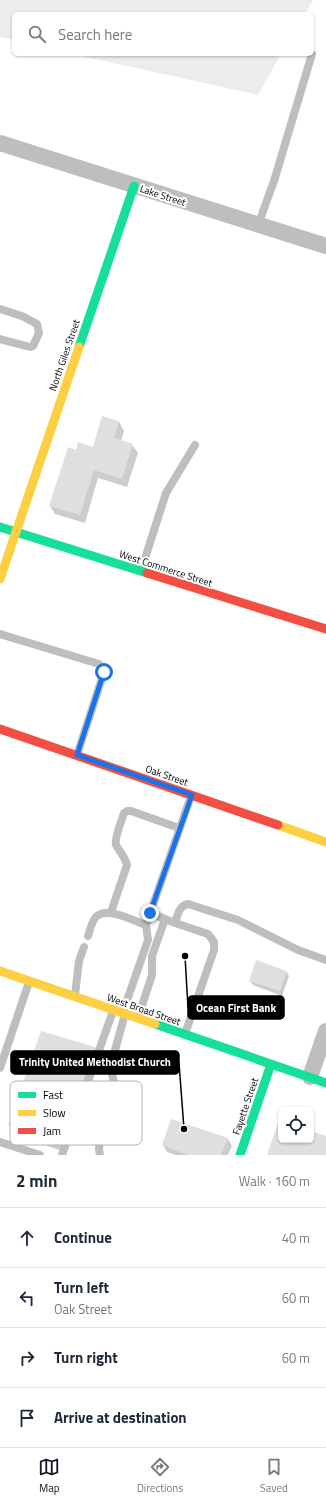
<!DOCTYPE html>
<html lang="en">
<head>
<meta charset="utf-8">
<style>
  :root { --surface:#fff; --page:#f6f6f7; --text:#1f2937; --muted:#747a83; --line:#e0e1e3; --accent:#111827 }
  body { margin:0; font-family:"Titillium Web",sans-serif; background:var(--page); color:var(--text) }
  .controls { position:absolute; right:12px; bottom:12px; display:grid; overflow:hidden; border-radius:6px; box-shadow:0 1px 3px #0004 }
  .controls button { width:36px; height:36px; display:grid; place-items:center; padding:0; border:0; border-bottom:1px solid var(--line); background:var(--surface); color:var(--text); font:20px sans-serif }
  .stop { position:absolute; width:12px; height:12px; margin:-9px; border:3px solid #1a73e8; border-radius:50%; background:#fff }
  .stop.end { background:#1a73e8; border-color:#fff; box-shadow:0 1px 4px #0008 }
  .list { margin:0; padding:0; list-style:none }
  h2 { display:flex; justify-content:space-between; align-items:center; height:52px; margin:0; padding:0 16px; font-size:17px }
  h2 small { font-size:13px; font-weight:400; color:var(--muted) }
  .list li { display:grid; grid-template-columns:26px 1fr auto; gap:12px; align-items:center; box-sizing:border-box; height:60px; padding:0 16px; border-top:1px solid var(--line) }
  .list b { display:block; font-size:15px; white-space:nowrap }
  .list p { margin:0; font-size:13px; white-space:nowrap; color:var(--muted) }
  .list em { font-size:13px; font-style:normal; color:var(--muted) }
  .icon { flex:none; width:22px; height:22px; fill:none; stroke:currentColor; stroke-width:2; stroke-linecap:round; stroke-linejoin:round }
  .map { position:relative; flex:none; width:326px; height:1155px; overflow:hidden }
  .search { position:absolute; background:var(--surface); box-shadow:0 1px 3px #0004; left:12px; right:12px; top:12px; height:44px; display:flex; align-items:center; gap:10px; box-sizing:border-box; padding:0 14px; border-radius:6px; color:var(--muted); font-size:15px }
  .sheet { height:292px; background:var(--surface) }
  nav { display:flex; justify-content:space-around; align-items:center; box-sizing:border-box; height:56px; border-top:1px solid var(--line); background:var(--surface); font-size:11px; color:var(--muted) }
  nav a { display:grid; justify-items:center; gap:2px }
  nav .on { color:var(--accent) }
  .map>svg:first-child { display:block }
</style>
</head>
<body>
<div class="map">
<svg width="326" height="1155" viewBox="0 0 326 1155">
  <rect width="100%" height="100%" fill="#fff"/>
  <path fill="#ececec" d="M0 0H313L305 14H14V40L0 37Z
    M73 54H281L258 95Z"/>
  <path fill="#0003" d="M103 417 119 422 124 431 121 441 132 445 138 453 127 487 98 478 85 523 55 514 50 506 76 451 93 448Z
    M286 971 289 976 282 996 253 985 250 981Z
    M94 1047 99 1056 65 1152 15 1135 10 1126Z
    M228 1139 232 1146 228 1155H176L167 1152 163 1145Z"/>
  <path fill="#dfdfdf" d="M102 416 119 421 114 438 133 444 122 479 94 470 80 515 49 506 68 447 76 450 78 442 93 447Z
    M256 960 287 971 280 991 249 981Z
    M41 1031 95 1047 60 1144 8 1126Z
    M171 1119 228 1138 221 1155H188L162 1145Z
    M279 1120H281V1140H311V1131L326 1136V1155H267Z"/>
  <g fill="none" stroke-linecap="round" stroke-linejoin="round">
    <path stroke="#bebebe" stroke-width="8" d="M258 225 274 181 312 54
      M0 309 22 316 37 324 39 333 33 346 30 347 0 339
      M141 571 166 493 195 445
      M0 634 99 664 104 672 77 755
      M111 912 127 865C125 857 120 852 116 845 114 838 122 820 124 813L127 811H131L179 828
      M150 913 175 923C178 914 179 906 188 904L238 920 298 950 326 960
      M175 923 208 934 214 942V950L185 1034
      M88 936C90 930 92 920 97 916 108 907 134 921 146 925
      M75 995 79 961 84 947
      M123 1012 148 940 146 925 191 796
      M138 1018 152 975V956L165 919
      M0 1068 29 982
      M0 1142 40 1155
      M62 1155 113 1011
      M100 1155C95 1135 112 1111 114 1090 115 1081 111 1074 111 1065L125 1014"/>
    <path stroke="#bebebe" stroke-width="16" d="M0 143 326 246
      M310 1077 326 1031"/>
    <path stroke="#16e098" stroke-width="9" d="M79 347 134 186
      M0 527 147 573
      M155 1024 326 1083
      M240 1155 271 1064"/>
    <path stroke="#ffcf43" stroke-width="9" d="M0 579 79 347
      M278 825 326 842
      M0 971 155 1024"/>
    <path stroke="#f24e42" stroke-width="9" d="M147 573 326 629
      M0 729 278 825"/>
  </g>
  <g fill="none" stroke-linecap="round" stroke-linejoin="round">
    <path stroke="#1a73e8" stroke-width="5" d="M104 672 77 755 192 795 150 913"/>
  </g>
  <g text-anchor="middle" stroke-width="4" stroke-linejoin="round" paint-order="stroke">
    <g font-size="10" fill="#000" stroke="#fff">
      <text transform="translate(163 195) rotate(18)" y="4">Lake Street</text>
      <text transform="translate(64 355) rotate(-71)" y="4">North Giles Street</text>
      <text transform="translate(166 568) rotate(18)" y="4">West Commerce Street</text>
      <text transform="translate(167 775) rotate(19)" y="4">Oak Street</text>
      <text transform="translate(144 1009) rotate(19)" y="4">West Broad Street</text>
      <text transform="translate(245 1106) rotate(-71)" y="4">Fayette Street</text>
    </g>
  </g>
  <rect x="10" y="1081" width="132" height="64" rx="6" fill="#fff" stroke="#b2b2b2" stroke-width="1"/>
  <rect x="18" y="1092" width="18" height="6" fill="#16e098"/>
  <rect x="18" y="1110" width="18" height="6" fill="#ffcf43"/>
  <rect x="18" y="1128" width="18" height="6" fill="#f24e42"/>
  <g font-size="11" fill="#000">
    <text x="43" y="1099">Fast</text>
    <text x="43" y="1117">Slow</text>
    <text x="43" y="1135">Jam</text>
  </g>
  <path fill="none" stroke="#000" stroke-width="1.5" d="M185 956L188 1008M184 1129L179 1063"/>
  <g fill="#000" stroke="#fff" stroke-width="1.5">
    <circle cx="185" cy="956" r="4"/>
    <circle cx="184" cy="1129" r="4"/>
  </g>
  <g fill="#000" stroke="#000" stroke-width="1.5">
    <rect x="188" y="996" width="96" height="23" rx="4"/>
    <rect x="11" y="1051" width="168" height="23" rx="4"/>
  </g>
  <g font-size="11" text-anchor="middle" font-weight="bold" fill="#fff">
    <text x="236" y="1012">Ocean First Bank</text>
    <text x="95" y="1066">Trinity United Methodist Church</text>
  </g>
</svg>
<div class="controls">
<button><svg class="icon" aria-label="locate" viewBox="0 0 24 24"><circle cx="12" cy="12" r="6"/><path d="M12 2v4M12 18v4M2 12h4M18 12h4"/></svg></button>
</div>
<div class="stop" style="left:104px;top:672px"></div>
<div class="stop end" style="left:150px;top:913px"></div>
<div class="search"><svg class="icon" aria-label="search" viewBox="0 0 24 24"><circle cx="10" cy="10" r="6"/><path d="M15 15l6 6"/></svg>Search here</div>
</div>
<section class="sheet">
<h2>2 min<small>Walk · 160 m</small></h2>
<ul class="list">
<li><svg class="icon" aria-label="ahead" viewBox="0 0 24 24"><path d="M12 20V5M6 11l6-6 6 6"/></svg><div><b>Continue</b></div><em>40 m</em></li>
<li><svg class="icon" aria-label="left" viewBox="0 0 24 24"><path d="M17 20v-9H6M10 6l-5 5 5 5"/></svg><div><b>Turn left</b><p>Oak Street</p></div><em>60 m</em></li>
<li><svg class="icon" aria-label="right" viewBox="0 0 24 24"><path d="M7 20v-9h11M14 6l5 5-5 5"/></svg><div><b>Turn right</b></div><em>60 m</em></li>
<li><svg class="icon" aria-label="arrive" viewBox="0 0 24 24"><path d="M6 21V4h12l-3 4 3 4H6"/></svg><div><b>Arrive at destination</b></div></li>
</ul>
</section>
<nav>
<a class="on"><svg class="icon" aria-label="map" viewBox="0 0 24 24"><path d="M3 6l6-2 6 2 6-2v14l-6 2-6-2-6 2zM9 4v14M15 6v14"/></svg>Map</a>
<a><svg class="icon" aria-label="directions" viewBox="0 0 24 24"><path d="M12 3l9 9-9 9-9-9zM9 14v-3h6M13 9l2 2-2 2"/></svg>Directions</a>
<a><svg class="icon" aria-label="saved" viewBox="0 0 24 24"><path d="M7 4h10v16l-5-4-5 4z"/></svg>Saved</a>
</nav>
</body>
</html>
